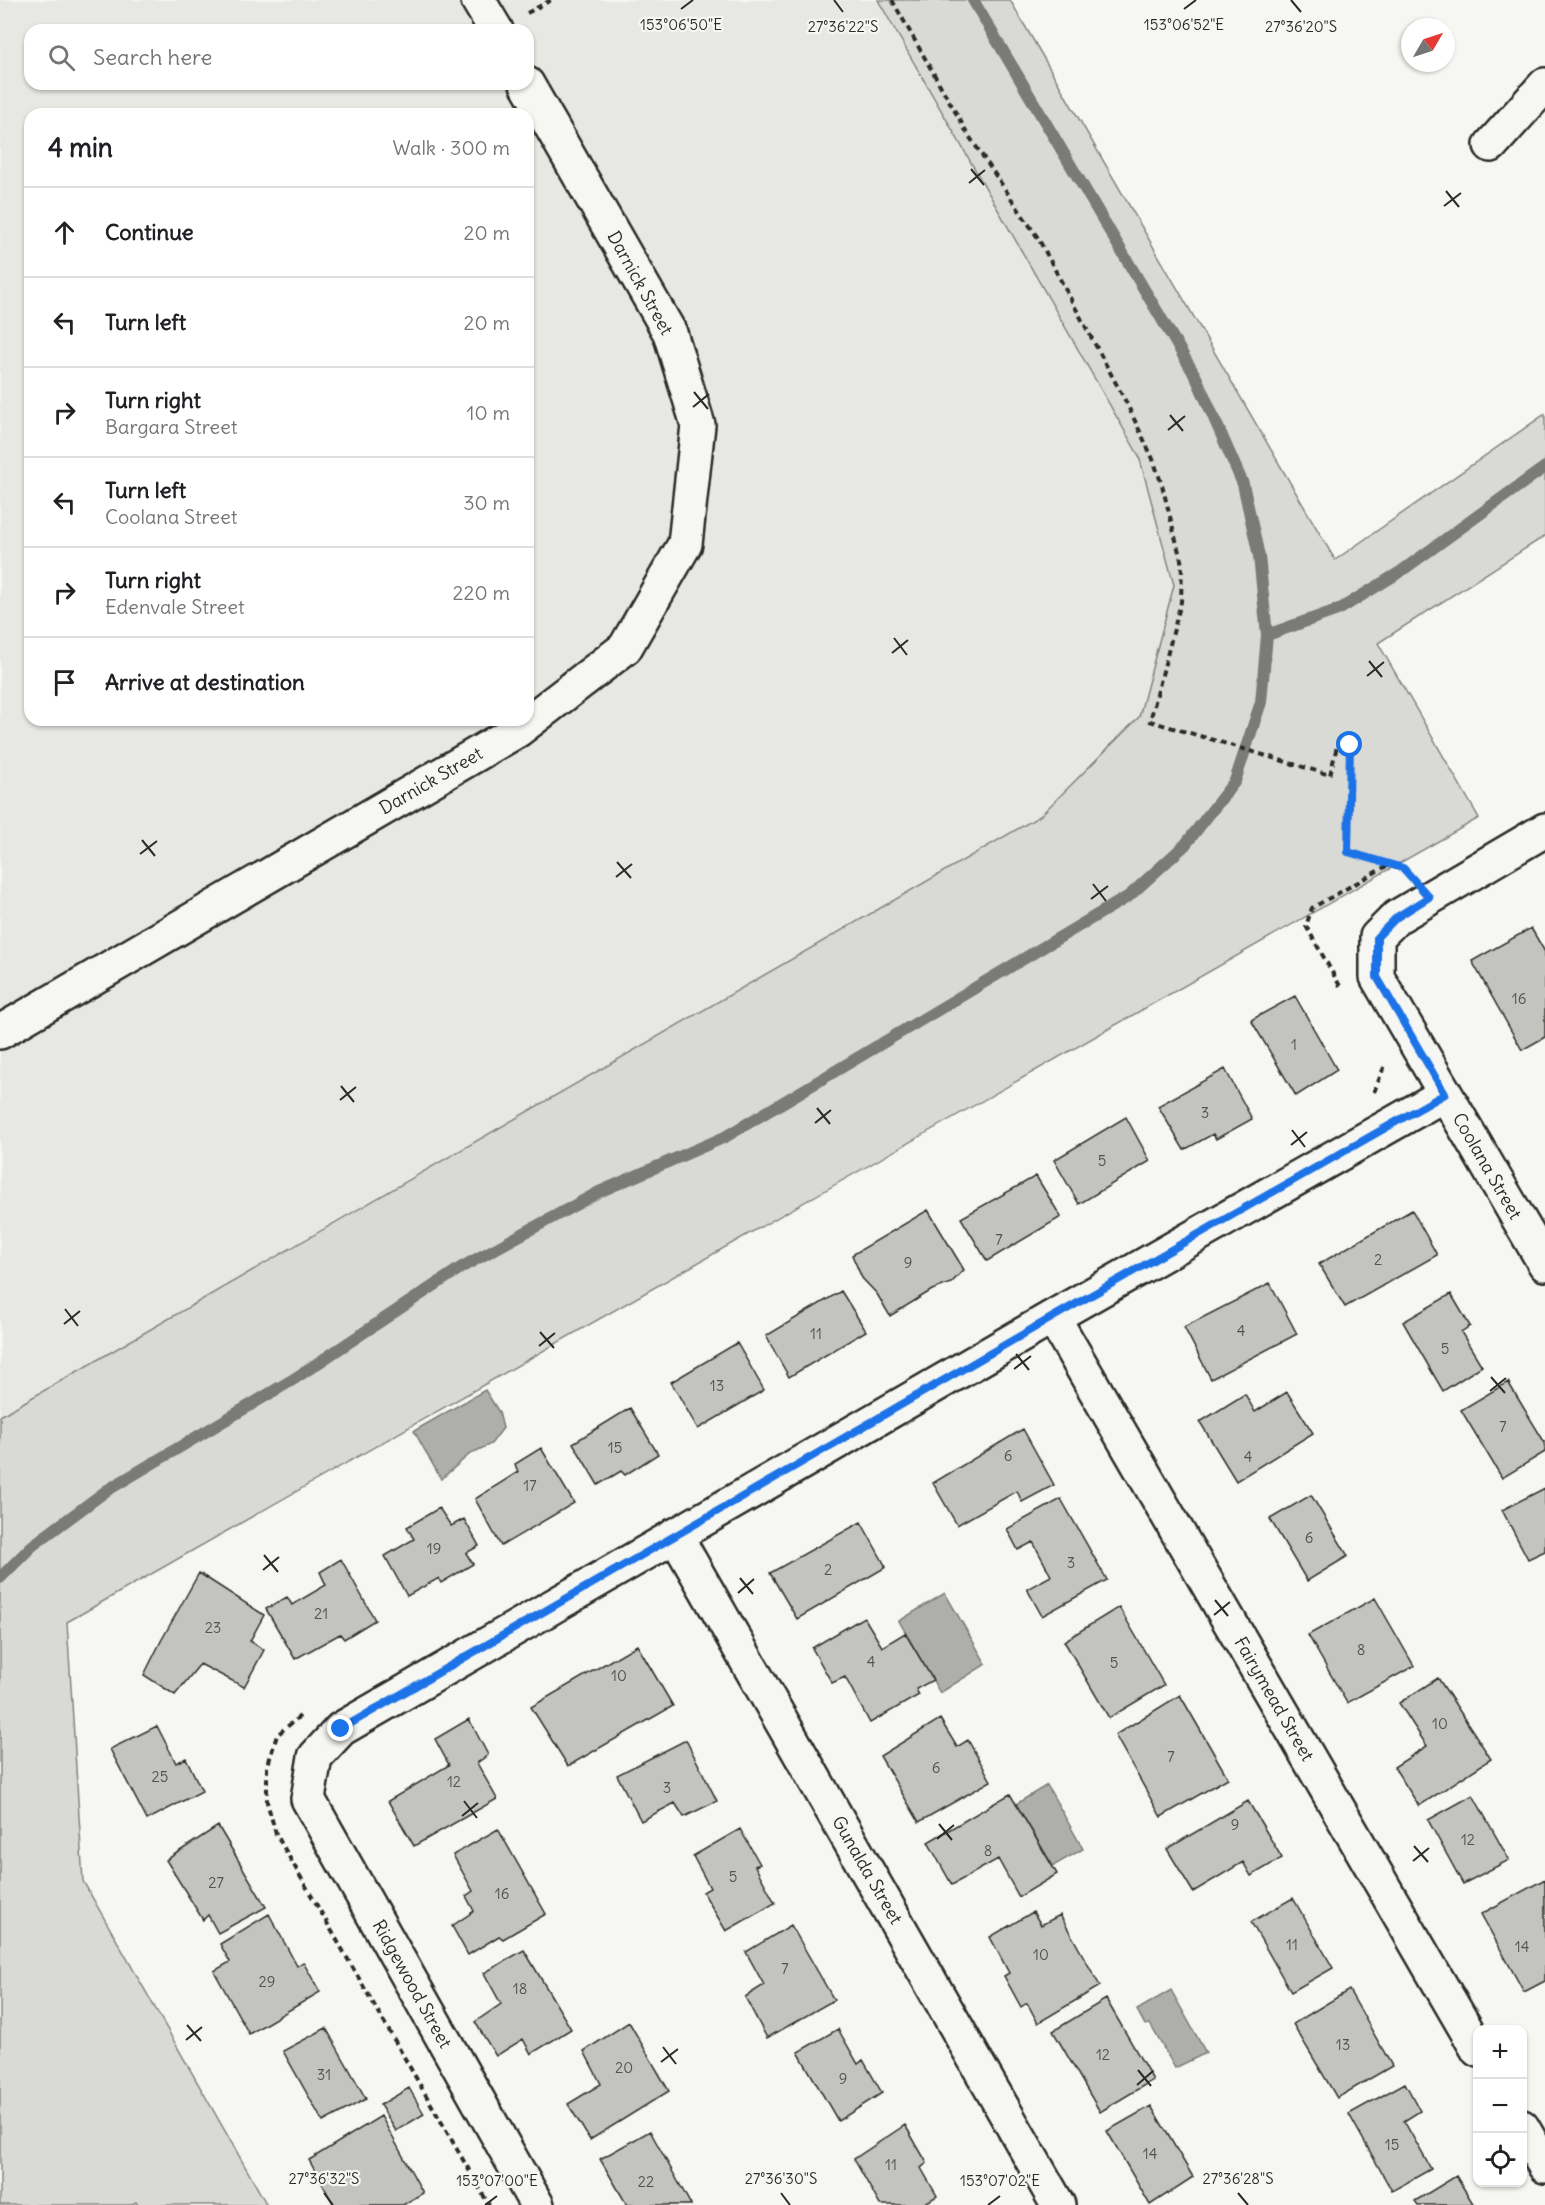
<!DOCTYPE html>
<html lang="en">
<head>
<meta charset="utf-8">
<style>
  :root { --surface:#fff; --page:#f6f6f6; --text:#202124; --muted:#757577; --line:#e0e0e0 }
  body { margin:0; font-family:Delius,sans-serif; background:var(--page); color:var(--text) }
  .controls { position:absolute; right:18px; bottom:18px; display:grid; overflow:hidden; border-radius:12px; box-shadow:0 2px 4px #0004 }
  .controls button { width:54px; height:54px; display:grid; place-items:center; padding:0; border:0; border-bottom:2px solid var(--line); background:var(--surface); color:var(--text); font:30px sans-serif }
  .compass { position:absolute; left:1401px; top:18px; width:54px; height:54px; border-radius:50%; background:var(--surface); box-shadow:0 2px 4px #0004; rotate:51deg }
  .stop { position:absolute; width:18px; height:18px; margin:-14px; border:4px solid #1a73e8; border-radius:50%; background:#fff }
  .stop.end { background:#1a73e8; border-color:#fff; box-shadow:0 2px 6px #0008 }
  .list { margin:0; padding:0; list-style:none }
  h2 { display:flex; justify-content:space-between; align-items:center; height:78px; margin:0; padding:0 24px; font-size:26px }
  h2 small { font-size:20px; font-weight:400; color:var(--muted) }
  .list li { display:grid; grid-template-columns:39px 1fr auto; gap:18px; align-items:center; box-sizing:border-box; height:90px; padding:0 24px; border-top:2px solid var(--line) }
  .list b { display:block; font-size:22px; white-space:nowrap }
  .list p { margin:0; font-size:20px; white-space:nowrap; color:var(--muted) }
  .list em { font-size:20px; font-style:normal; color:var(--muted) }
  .icon { flex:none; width:33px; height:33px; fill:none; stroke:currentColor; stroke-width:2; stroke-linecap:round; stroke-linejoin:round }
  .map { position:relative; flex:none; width:1545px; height:2205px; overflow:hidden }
  .search { position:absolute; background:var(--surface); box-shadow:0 2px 4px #0004; left:24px; top:24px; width:510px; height:66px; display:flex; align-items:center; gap:15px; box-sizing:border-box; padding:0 21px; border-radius:18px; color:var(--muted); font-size:22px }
  .panel { position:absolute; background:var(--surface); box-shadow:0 2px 4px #0004; left:24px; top:108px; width:510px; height:618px; border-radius:18px }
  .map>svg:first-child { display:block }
</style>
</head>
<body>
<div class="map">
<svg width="1545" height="2205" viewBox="0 0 1545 2205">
  <rect width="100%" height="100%" fill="#f6f6f2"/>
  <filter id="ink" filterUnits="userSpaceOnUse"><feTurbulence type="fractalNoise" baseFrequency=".0167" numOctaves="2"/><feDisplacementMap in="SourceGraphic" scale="12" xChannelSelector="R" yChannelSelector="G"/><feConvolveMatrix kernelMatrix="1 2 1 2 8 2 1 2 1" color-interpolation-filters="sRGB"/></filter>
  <g filter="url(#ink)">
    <path fill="#e7e7e3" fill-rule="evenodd" d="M0 0H878L1139 456 1174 585 1139 717 1040 816 0 1416ZM30 30H528V84H30ZM30 114H528V720H30Z"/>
    <path fill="#d9d9d5" stroke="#828280" stroke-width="1.5" d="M878 0H1010L1335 560 1545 414V536L1378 643 1479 818 67 1622 83 1881 267 2205H138L136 2202 131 2205H0V1416L1040 816 1139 717 1174 585 1139 456Z"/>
    <path fill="#aeaeab" stroke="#7a7a78" stroke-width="1.5" d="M485 1390 499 1412 503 1428 491 1444 470 1454 441 1479 414 1431Z
      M945 1593 986 1664 940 1693 899 1621Z
      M1047 1785 1083 1849 1053 1866 1016 1804Z
      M1171 1990 1206 2053 1175 2068 1150 2024 1145 2025 1137 2010Z"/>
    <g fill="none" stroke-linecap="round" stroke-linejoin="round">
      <path stroke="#7a7a78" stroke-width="12" d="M1267 635 1340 609 1400 572 1545 467
        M0 1578 32 1546 106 1491 294 1379 462 1267 599 1192 725 1137 1129 896 1185 845 1235 781 1261 702 1267 635 1259 556 1243 484 1196 377 973 0"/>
    </g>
    <path fill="#c3c3c0" stroke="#2b2b2b" stroke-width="1.5" d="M1531 928 1545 952V1037L1522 1050 1472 961Z
      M1295 996 1337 1070 1296 1096 1251 1020Z
      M1225 1069 1252 1119 1216 1139 1213 1134 1184 1150 1158 1106Z
      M1126 1117 1150 1161 1079 1204 1054 1160Z
      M1036 1176 1061 1217 987 1261 961 1218Z
      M928 1210 964 1270 951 1283 932 1290 890 1316 877 1294 862 1278 852 1255Z
      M1412 1210 1437 1255 1345 1307 1319 1264Z
      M1270 1283 1297 1334 1211 1379 1184 1327Z
      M841 1291 866 1331 789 1377 766 1336Z
      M1451 1294 1470 1326 1461 1332 1482 1366 1443 1391 1403 1322Z
      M737 1343 764 1390 698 1429 671 1382Z
      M1508 1382 1545 1443V1452L1502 1478 1461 1410Z
      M1287 1392 1313 1433 1236 1481 1200 1422 1245 1394 1255 1412Z
      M630 1408 658 1454 625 1475 621 1471 598 1485 573 1443Z
      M1023 1429 1054 1485 1022 1502 1017 1491 957 1525 933 1483Z
      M541 1448 574 1503 501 1546 475 1499 518 1472 515 1464Z
      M1545 1488V1551L1528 1559 1502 1510Z
      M1311 1495 1348 1556 1307 1581 1270 1519Z
      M1061 1499 1107 1580 1042 1616 1027 1589 1051 1576 1033 1542 1018 1550 1007 1529Z
      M439 1508 451 1526 464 1519 479 1546 466 1553 473 1564 441 1583 439 1578 407 1596 385 1556 414 1539 407 1527Z
      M861 1522 886 1567 797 1619 770 1573Z
      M341 1559 375 1620 344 1639 340 1634 295 1659 266 1609 287 1597 292 1605 326 1585 320 1572Z
      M199 1573 264 1615 250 1641 264 1650 244 1687 200 1664 175 1695 144 1675 161 1641Z
      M1375 1598 1414 1666 1347 1703 1308 1635Z
      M1119 1607 1164 1685 1109 1718 1064 1641Z
      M864 1617 882 1647 905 1633 933 1680 916 1689 919 1695 870 1723 845 1677 832 1683 812 1648Z
      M637 1645 673 1706 568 1766 531 1707Z
      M1438 1678 1491 1759 1419 1806 1394 1767 1427 1746 1399 1703Z
      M1180 1695 1228 1778 1161 1817 1115 1735Z
      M469 1719 488 1755 477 1763 497 1799 414 1846 388 1801 449 1765 435 1739Z
      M940 1719 957 1747 968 1740 991 1781 919 1822 880 1756Z
      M157 1726 176 1763 186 1758 202 1791 147 1820 110 1749Z
      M686 1740 717 1801 684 1817 675 1803 641 1821 617 1775Z
      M1010 1794 1057 1874 1019 1897 998 1859 952 1885 928 1842Z
      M1473 1795 1509 1860 1463 1884 1428 1820Z
      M1248 1801 1282 1858 1251 1876 1243 1862 1193 1892 1167 1849Z
      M218 1826 266 1907 218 1933 208 1915 203 1920 166 1860Z
      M498 1829 546 1914 503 1939 499 1936 468 1955 452 1926 474 1911 466 1896 473 1891 453 1855Z
      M740 1829 760 1864 755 1866 775 1903 726 1931 703 1892 710 1888 693 1856Z
      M1545 1879V1981L1524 1992 1481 1914Z
      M1293 1898 1333 1968 1291 1992 1251 1922Z
      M1033 1912 1041 1925 1060 1915 1100 1986 1038 2023 1027 2003 1021 2007 1004 1976 1009 1973 990 1937Z
      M269 1914 297 1966 303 1962 320 1992 249 2034 214 1971 230 1962 220 1944Z
      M791 1925 834 2000 767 2038 745 1997 764 1985 746 1952Z
      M524 1950 571 2029 531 2054 523 2039 496 2056 475 2022 501 2004 484 1973Z
      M1349 1990 1392 2066 1337 2098 1293 2024Z
      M1106 1999 1153 2080 1100 2112 1053 2031Z
      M629 2022 669 2091 590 2140 568 2104 601 2084 584 2051Z
      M326 2028 366 2099 323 2122 283 2051Z
      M838 2029 858 2064 863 2060 882 2093 838 2121 798 2052Z
      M1405 2083 1420 2111 1404 2121 1431 2169 1392 2191 1349 2114Z
      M409 2088 424 2114 396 2131 380 2105Z
      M1151 2106 1193 2177 1150 2205 1107 2131Z
      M381 2116 423 2193 403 2205H334L309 2160Z
      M905 2125 927 2163 921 2168 937 2196 922 2205H880L854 2159Z
      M650 2131 691 2205H627L600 2159Z
      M1456 2176 1474 2205H1418L1415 2201Z"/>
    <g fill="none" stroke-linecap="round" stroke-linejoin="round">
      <defs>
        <path id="minor" d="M478 0 496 30
          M1491 145 1545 85
          M1545 830 1397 917 1377 937V977L1545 1264
          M0 1032 518 730 625 648 685 544 698 425 670 333 527 84
          M1053 1317 1478 2050
          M675 1535 1058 2205
          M1522 2127 1545 2166
          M537 2205 308 1799 315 1757 341 1729 1053 1317 1445 1094"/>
      </defs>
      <use href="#minor" stroke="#2b2b2b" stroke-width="38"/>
      <path stroke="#2b2b2b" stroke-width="4" stroke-dasharray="6 4.5" stroke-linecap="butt" d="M892 0 969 136 1038 238 1126 402 1153 459 1162 485 1182 564 1181 602 1150 721 1330 775 1338 742 1350 745 1349 852 1404 870
        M527 13 551 0
        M1340 986 1306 926 1312 908 1390 864
        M1374 1092 1385 1065
        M300 1716 277 1735 267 1768V1802L276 1834 489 2205"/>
      <use href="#minor" stroke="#f6f6f2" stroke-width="33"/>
    </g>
  </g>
  <g fill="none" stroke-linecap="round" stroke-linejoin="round" filter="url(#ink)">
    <path stroke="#1a73e8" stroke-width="8" d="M341 1729 1053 1317 1445 1094 1377 977V937L1397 917 1429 897 1403 868 1348 852 1350 745"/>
  </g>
  <path fill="none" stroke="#2b2b2b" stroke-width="2" d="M834 0 843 12M1291 0 1301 12M681 9 693 0M1184 9 1196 0M971 169 984 185M969 183 985 170M1446 191 1459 207M1444 206 1461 193M694 392 708 409M693 407 709 394M1170 415 1183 431M1168 430 1185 416M894 638 907 655M892 653 908 640M1369 661 1382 677M1367 676 1384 662M142 840 155 856M140 854 157 841M617 862 631 878M616 877 632 864M1093 884 1106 901M1091 899 1108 886M341 1086 354 1102M340 1100 356 1087M817 1108 830 1124M815 1123 831 1110M1292 1130 1305 1147M1291 1145 1307 1132M65 1309 78 1326M64 1324 80 1311M540 1332 554 1348M539 1346 555 1333M1016 1354 1029 1370M1014 1369 1031 1356M1491 1377 1505 1393M1490 1391 1506 1378M264 1555 278 1572M263 1570 279 1557M740 1578 753 1594M738 1593 754 1579M1215 1600 1228 1616M1214 1615 1230 1602M464 1801 477 1818M462 1816 478 1803M939 1824 952 1840M937 1839 954 1825M1414 1846 1428 1862M1413 1861 1429 1848M187 2025 201 2041M186 2040 202 2027M663 2047 676 2064M661 2062 678 2049M1138 2070 1151 2086M1137 2085 1153 2071M324 2193 333 2205M781 2193 790 2205M1238 2193 1248 2205M485 2205 497 2196M988 2205 1000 2196"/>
  <g text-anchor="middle" stroke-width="4.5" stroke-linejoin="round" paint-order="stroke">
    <g font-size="15" fill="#515150">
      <text x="1519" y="1004">16</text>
      <text x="1294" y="1050">1</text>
      <text x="1205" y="1118">3</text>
      <text x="1102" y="1166">5</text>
      <text x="999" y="1245">7</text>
      <text x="1378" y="1265">2</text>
      <text x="908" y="1268">9</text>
      <text x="1241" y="1336">4</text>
      <text x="816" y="1339">11</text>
      <text x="1445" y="1354">5</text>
      <text x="717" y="1391">13</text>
      <text x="1503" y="1432">7</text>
      <text x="615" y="1453">15</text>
      <text x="1008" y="1461">6</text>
      <text x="1248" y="1462">4</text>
      <text x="530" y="1491">17</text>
      <text x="1309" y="1543">6</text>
      <text x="434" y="1554">19</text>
      <text x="1071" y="1568">3</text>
      <text x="828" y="1575">2</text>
      <text x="321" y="1619">21</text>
      <text x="213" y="1633">23</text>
      <text x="1361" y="1655">8</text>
      <text x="871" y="1667">4</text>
      <text x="1114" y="1668">5</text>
      <text x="619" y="1681">10</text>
      <text x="1440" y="1729">10</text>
      <text x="1171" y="1762">7</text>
      <text x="936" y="1773">6</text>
      <text x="160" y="1782">25</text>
      <text x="454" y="1787">12</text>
      <text x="667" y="1793">3</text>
      <text x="1235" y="1830">9</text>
      <text x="1468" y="1845">12</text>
      <text x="988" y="1856">8</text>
      <text x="733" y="1882">5</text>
      <text x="216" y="1888">27</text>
      <text x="502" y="1899">16</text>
      <text x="1292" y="1950">11</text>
      <text x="1522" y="1952">14</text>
      <text x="1041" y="1960">10</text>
      <text x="785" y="1974">7</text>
      <text x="267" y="1987">29</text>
      <text x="520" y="1994">18</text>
      <text x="1343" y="2050">13</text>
      <text x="1103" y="2060">12</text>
      <text x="624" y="2073">20</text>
      <text x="324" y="2080">31</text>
      <text x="843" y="2084">9</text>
      <text x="1392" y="2150">15</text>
      <text x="1150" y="2159">14</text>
      <text x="891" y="2170">11</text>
      <text x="646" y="2187">22</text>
    </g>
    <g font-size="18" fill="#2b2b2b" stroke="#f6f6f2">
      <text transform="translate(640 283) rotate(61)" y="6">Darnick Street</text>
      <text transform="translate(431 781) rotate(-30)" y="6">Darnick Street</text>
      <text transform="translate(1487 1166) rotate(60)" y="6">Coolana Street</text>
      <text transform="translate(1274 1699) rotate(60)" y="6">Fairymead Street</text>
      <text transform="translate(867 1870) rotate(60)" y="6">Gunalda Street</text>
      <text transform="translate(412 1984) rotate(61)" y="6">Ridgewood Street</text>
    </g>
  </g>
  <g font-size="15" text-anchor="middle" fill="#2b2b2b" stroke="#f6f6f2" stroke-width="4.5" stroke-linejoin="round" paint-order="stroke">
    <text x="1184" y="30">153°06'52"E</text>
    <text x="681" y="30">153°06'50"E</text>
    <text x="843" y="32">27°36'22"S</text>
    <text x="1301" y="32">27°36'20"S</text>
    <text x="324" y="2184">27°36'32"S</text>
    <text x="781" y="2184">27°36'30"S</text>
    <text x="1238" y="2184">27°36'28"S</text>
    <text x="497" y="2186">153°07'00"E</text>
    <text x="1000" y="2186">153°07'02"E</text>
  </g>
</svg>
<div class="controls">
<button>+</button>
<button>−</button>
<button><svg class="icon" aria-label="locate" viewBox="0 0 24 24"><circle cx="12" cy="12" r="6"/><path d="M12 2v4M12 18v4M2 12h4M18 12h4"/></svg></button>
</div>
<svg class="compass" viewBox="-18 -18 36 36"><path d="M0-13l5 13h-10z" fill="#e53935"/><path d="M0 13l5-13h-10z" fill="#757577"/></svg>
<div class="stop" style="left:1350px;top:745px"></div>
<div class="stop end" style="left:341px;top:1729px"></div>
<div class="search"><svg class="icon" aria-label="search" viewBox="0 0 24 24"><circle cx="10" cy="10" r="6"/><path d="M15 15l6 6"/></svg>Search here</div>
<section class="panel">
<h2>4 min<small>Walk · 300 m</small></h2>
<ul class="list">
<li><svg class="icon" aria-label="ahead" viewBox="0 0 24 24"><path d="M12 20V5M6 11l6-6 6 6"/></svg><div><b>Continue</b></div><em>20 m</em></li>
<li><svg class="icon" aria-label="left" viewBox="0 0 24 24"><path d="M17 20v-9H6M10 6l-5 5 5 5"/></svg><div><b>Turn left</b></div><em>20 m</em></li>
<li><svg class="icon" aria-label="right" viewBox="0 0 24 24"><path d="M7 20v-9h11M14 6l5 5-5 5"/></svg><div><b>Turn right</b><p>Bargara Street</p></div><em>10 m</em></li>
<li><svg class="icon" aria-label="left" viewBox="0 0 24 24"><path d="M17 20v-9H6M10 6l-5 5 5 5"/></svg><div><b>Turn left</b><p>Coolana Street</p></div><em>30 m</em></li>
<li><svg class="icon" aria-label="right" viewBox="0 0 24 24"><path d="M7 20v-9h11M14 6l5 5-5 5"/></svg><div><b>Turn right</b><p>Edenvale Street</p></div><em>220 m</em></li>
<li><svg class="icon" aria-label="arrive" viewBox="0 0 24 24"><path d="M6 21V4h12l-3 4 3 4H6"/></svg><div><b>Arrive at destination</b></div></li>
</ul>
</section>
</div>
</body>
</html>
